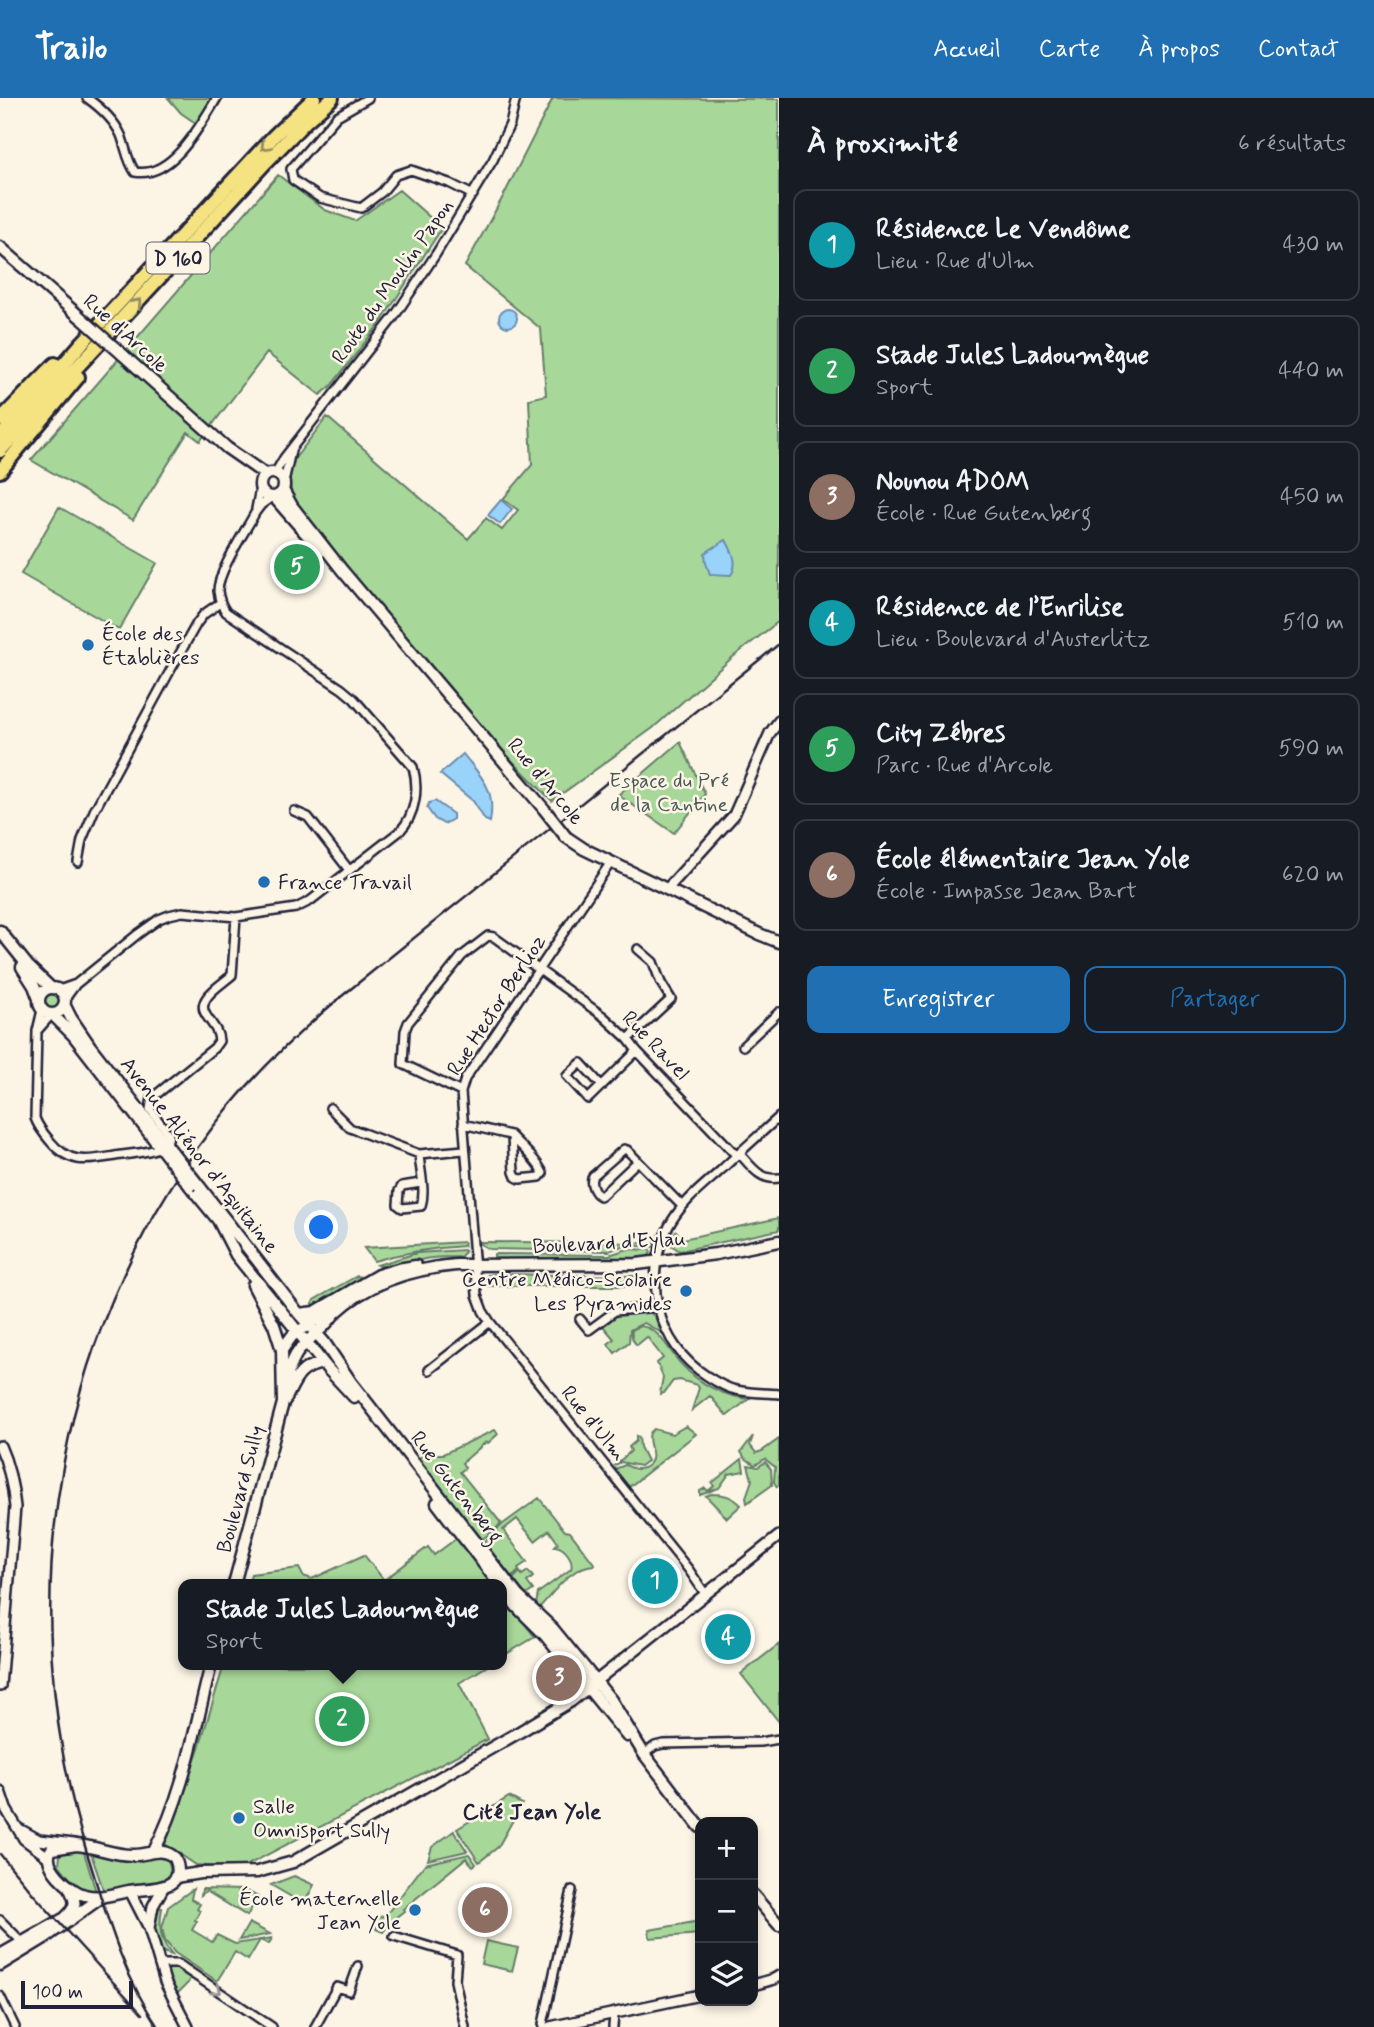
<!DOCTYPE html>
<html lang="fr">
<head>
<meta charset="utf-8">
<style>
  :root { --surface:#171b24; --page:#20242c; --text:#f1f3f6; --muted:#9ea1a6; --line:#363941; --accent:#1f6fb2 }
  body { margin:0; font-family:Mynerve,sans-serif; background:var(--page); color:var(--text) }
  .controls { position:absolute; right:21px; bottom:21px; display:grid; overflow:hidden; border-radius:14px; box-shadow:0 4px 10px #0003 }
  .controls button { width:63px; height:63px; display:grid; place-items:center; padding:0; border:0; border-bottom:2px solid var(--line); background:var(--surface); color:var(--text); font:35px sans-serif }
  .scale { position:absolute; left:21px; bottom:18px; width:112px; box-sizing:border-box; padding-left:7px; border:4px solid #22223b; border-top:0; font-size:19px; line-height:24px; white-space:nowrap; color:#22223b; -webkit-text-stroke:5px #fcf5e5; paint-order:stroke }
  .you { position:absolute; left:322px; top:1130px; width:24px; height:24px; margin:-18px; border:5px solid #fff; border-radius:50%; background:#1a73e8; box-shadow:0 0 0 10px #1a73e833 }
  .badge { display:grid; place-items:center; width:46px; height:46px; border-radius:50%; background:var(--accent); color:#fff; font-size:23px; font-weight:700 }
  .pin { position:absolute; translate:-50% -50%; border:4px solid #fff; box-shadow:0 2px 7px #0006 }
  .popup { position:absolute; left:178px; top:1481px; width:329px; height:91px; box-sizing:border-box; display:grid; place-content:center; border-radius:14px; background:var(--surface); filter:drop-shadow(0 2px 5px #0005); font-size:23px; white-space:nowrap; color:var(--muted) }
  .popup b { font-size:26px; color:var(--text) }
  .popup::after { content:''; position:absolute; left:50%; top:100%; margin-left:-14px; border:14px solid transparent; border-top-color:var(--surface) }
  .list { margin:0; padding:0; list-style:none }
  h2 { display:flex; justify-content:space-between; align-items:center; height:91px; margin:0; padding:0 28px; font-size:30px }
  h2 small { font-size:23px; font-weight:400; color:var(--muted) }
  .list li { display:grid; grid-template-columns:46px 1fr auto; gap:21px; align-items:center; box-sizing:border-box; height:112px; margin:0 14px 14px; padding:0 14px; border:2px solid var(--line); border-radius:14px }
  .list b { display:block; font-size:26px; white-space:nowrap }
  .list p { margin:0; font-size:23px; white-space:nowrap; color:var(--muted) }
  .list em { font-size:23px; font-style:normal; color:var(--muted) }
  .actions { display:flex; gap:14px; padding:21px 28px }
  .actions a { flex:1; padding:16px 0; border:2px solid var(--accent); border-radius:14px; text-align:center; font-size:24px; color:var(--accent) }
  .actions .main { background:var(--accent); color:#fff }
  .icon { flex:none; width:38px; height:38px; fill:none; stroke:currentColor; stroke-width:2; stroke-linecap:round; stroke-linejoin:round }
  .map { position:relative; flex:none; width:779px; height:1929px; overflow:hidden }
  header { display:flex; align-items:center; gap:42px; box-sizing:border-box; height:98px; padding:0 35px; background:var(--accent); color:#fff }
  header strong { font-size:33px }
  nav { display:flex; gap:38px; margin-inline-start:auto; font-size:24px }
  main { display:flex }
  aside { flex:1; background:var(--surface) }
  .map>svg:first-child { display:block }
</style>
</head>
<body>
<header>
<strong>Trailo</strong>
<nav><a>Accueil</a><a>Carte</a><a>À propos</a><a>Contact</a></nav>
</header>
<main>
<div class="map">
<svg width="779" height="1929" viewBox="0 0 779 1929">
  <rect width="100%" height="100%" fill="#fcf5e5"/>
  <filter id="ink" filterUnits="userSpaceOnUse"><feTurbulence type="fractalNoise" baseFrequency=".0143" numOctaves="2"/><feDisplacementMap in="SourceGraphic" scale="14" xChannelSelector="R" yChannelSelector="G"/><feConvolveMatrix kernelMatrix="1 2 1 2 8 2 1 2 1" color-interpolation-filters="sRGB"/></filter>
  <g filter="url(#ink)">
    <path fill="#a8d899" stroke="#657d6a" stroke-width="2" d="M168 0H216L200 28 181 15Z
      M553 0 779 1V523L733 559 653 630 552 703 451 601 291 397 289 368 327 319 468 441 486 420 502 432 518 412 503 401 532 367 529 301 546 297 541 231 465 168 505 95Z
      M278 77 325 112 355 123 399 92 442 130 381 224 330 289 320 297 267 255 200 343 188 334 133 422 31 362Z
      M59 409 157 465 119 532 21 476Z
      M680 644 705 696 674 735 618 697Z
      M43 903a8 8 0 1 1 16 0a8 8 0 1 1-16 0Z
      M779 1120V1132L680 1153 669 1146 676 1133 683 1141Z
      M464 1144V1148C432 1150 404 1154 374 1163L364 1150Z
      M480 1144 656 1145 654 1149 625 1147 609 1153 489 1151 480 1146Z
      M628 1151 650 1152 651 1154 648 1159 630 1161 494 1162V1156L609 1157Z
      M464 1152 465 1154 460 1159C451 1159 441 1159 432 1160 418 1161 389 1172 377 1167L417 1155Z
      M494 1176 634 1178 636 1188H483L484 1182 488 1177Z
      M357 1178 365 1180C346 1189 330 1202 311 1211L314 1202Z
      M649 1213 655 1219 662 1235 644 1225 630 1232 629 1244 615 1255 608 1246 614 1241 603 1228 620 1215Z
      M640 1228C661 1230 668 1253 682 1267 700 1286 723 1298 749 1301L727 1318 710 1298 692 1312 699 1290 697 1287 680 1282 673 1283 664 1295 660 1296 663 1279 657 1265 663 1260 647 1239 637 1247C632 1243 631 1238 632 1232Z
      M686 1328 696 1336 629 1389 615 1371 625 1367C633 1370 639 1374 647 1368 660 1358 645 1346 650 1335 651 1333 653 1332 654 1331L672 1336Z
      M495 1332 498 1336 488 1345 486 1344 462 1365 465 1370 460 1374 501 1425 494 1433 482 1441 418 1361 424 1356H443Z
      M636 1338 639 1339 640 1349 647 1363 640 1368 621 1364 614 1368 631 1353 629 1349 636 1343Z
      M753 1338 750 1347 756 1355 762 1353 779 1341V1387L777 1389 774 1384 775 1369 765 1361 755 1367 745 1360 741 1354Z
      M742 1361 744 1373 729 1376 719 1390 700 1397V1393L705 1390 708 1393 714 1388 712 1385Z
      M765 1364 771 1371 772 1387 747 1405 746 1399 752 1382 748 1367 758 1369Z
      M711 1396C724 1396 732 1398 741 1407L727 1420 706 1398Z
      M539 1400 565 1433 570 1434 595 1467C572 1467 554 1494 539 1510L536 1507 538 1495 571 1471C574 1462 565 1449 555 1448L558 1445 549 1432 535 1443 517 1421 503 1432 527 1464 518 1470 519 1473 512 1479 484 1444 503 1426Z
      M457 1440 494 1486H248L251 1476 299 1470 303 1478 312 1481 364 1457 384 1482 428 1449 434 1457Z
      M528 1473 533 1479 527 1484 533 1492 526 1497 513 1481 520 1474 522 1477Z
      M501 1496 535 1539 501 1559Z
      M779 1546V1624L741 1576Z
      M224 1567H489L459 1585 488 1641 240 1771 196 1767 165 1746 199 1650Z
      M509 1699 522 1706 498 1749 479 1764 457 1731Z
      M454 1733 467 1753 428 1762 432 1749Z
      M89 1750 163 1758C173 1765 171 1773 166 1783L129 1787 104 1794Z
      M83 1751 96 1794C78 1795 70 1780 59 1767L60 1757 64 1752Z
      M469 1756 476 1766 473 1768 466 1760 403 1811 404 1813 395 1820 383 1834 376 1831 374 1821 386 1817 425 1766Z
      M294 1778 314 1787 304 1806 271 1787Z
      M193 1791 191 1801 200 1806 197 1811 200 1813 195 1822 197 1823 192 1832 212 1844 217 1837 235 1846 272 1840 269 1846 260 1842 248 1862 235 1854 217 1883 175 1855 165 1843 162 1830 168 1809Z
      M202 1791 245 1792 258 1799 247 1818 206 1793 201 1797Z
      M156 1810H162C159 1828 159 1842 172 1857 169 1856 162 1854 160 1853 151 1844 154 1821 156 1810Z
      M700 1823V1836L650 1840 649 1832Z
      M249 1825 270 1836 239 1842Z
      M486 1843 518 1850 512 1873 481 1866Z
      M174 1869 190 1880 188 1885 177 1896H175C171 1889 166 1880 168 1872Z"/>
    <path fill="#9ad3fa" stroke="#6a8cae" stroke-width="2" d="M499 220a9 9 0 1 1 18 0a9 9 0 1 1-18 0Z
      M501 402 512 411 500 426 488 417Z
      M726 442C732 453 739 465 731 477L710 476 706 465 705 455Z
      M463 656C482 680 496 690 490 724L485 722 473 703 440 676Z
      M435 703 453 716V721L444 726 435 721 427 710 429 705Z"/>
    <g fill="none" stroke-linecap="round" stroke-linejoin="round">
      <defs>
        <path id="minor" d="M87 0C101 10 114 22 121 37 126 50 127 62 135 74 172 81 201 26 217 0
          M368 0 337 18 291 71 293 82 320 100 361 110 382 94 396 77 411 72 449 85 473 97
          M275 375 284 360 394 219 436 156 493 62 510 26 516 0
          M284 384 291 353
          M256 411 260 390
          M294 713 308 719 349 772
          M78 764 82 742 94 713 170 573 197 525 204 516 220 505
          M611 764 465 981 461 994 477 1197 483 1213 490 1224 689 1472 706 1497
          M76 886 138 836 159 821 169 817 182 814 236 819 296 810 310 803 400 733C416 716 419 690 413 669L354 601 342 591 226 514C221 507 219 501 218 493 218 473 245 434 255 415L261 407 272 399
          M59 892 76 886 65 901
          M42 912 37 933 51 917
          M37 933 35 1020C38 1029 44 1036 50 1043 72 1070 92 1061 122 1057 135 1055 149 1055 160 1049
          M628 941 671 901 661 885 653 864 638 851
          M743 948 779 914
          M602 988 581 965 567 978 588 1001 637 953
          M461 994 403 966 405 933 408 925 462 858 488 838 494 839 603 918 628 941 637 953 737 1058
          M330 1010 350 1030 419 1056 464 1052
          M779 1019C759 1037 739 1055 720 1073 701 1090 681 1105 669 1128 641 1180 657 1247 707 1278 716 1284 726 1290 736 1292 750 1295 765 1295 779 1296
          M463 1026 510 1037 512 1039C523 1050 536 1061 543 1075L540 1079 520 1081 516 1079 514 1074 512 1039
          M167 1046 169 1037 150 1011 152 1000 214 950 219 943C218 931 212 927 206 917 195 901 221 887 232 877L236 819
          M739 1055C751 1068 760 1083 779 1080
          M419 1056C420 1072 426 1093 421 1108L402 1110 398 1107 399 1093 402 1088 421 1085
          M638 1063 602 1097 600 1098C594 1095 589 1084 593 1078L624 1051 627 1052 682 1108
          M580 1221 589 1232 615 1213 657 1209
          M429 1272 490 1224
          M644 1656 655 1648 663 1646 760 1644 779 1641
          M0 1822 22 1844H25
          M394 1838 457 1857 455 1883 465 1929
          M159 1866H178L272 1929
          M0 1898 15 1929
          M315 1929 337 1889 349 1893 358 1868
          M544 1929 543 1926 572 1792
          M613 1929 614 1916"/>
        <path id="tertiary" d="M667 791 734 717 770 635 779 623
          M0 1348C9 1368 13 1388 15 1409L0 1588
          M596 1583 779 1438
          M0 1693 6 1711 24 1741 48 1759
          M21 1732 39 1742 74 1746
          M130 1793 149 1830 165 1884 188 1929
          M149 1830 153 1808 163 1790
          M753 1887 774 1881 779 1878
          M550 1929 700 1897"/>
        <path id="secondary" d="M0 149 79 218
          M122 256 227 350 266 377
          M260 387a12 12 0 1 1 24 0a12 12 0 1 1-24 0Z
          M283 392 292 408 342 472 544 711
          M274 399 321 453
          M566 739 584 751 759 836 779 844
          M0 833 28 868 51 890
          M22 869 34 888 39 901
          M39 903a13 13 0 1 1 26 0a13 13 0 1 1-26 0Z
          M65 908 71 920 90 948 173 1055
          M53 917 73 937 170 1062
          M190 1088 218 1122 236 1157 327 1270 354 1299
          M200 1089 299 1216 324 1244 351 1284 518 1498 553 1531 611 1602 644 1656 700 1729
          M253 1187 274 1227 282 1252
          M299 1216 315 1214 378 1177 398 1171 416 1168
          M284 1290C294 1252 297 1253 324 1228 328 1224 332 1219 335 1215 367 1185 412 1171 456 1167L637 1166 716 1156 779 1143
          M285 1302C296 1281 298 1270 323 1265
          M437 1405 499 1486
          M234 1486 283 1305 282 1252 292 1238 320 1219 340 1201
          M501 1489 517 1509 545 1537 627 1638
          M76 1747C95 1748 113 1757 132 1757 148 1758 161 1747 175 1760 189 1794 148 1790 129 1793 114 1796 101 1801 85 1797 71 1794 39 1766 52 1751Z
          M154 1753C184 1696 195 1629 211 1567
          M175 1779 200 1775 257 1774 293 1764 521 1633 571 1603 596 1583
          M753 1797 779 1827
          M0 1857 65 1820C78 1808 76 1803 69 1789
          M0 1867 46 1839 102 1799"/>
        <path id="trunk" d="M0 322 55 266
          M0 339 83 244 274 38 314 0
          M0 353 266 64 306 23 332 0
          M0 373 78 279"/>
      </defs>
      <use href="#minor" stroke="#22223b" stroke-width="12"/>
      <use href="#tertiary" stroke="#22223b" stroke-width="14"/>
      <use href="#secondary" stroke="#22223b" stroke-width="15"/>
      <use href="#trunk" stroke="#22223b" stroke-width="18"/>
      <use href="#minor" stroke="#fcf5e5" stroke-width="7"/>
      <use href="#tertiary" stroke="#fcf5e5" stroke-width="9"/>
      <use href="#secondary" stroke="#fcf5e5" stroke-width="10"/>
      <use href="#trunk" stroke="#f5e382" stroke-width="12"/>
      <path stroke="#22223b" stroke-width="2.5" d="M0 1756 34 1797 142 1916
        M158 1929C122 1876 106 1815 87 1755 8 1498 57 1219 228 1010 262 969 301 932 342 898L779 546"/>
      <defs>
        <path id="secondary-bridge" d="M79 218 122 256
          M544 711 566 739
          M173 1055 200 1089
          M170 1062 190 1088"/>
      </defs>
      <use href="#secondary-bridge" stroke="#22223b" stroke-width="15" stroke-linecap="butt"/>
      <use href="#secondary-bridge" stroke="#fcf5e5" stroke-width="10"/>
    </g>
    <defs><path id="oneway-chevron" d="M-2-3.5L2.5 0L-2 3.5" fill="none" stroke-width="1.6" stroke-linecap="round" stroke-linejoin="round" transform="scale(1.75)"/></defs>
    <g stroke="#968c62">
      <use href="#oneway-chevron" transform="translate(265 48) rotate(133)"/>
      <use href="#oneway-chevron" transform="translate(137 205) rotate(-48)"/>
    </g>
    <use stroke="#9a9698" href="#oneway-chevron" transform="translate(217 1892) rotate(35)"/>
  </g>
  <g fill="#1f6fb2" stroke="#fcf5e5" stroke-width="2.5">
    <circle cx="88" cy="547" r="7"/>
    <circle cx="264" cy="784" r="7"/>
    <circle cx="686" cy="1193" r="7"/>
    <circle cx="239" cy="1720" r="7"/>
    <circle cx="415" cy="1812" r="7"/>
  </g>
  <g text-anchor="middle" stroke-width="5" stroke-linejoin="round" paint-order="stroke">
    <rect fill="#fcf5e5" stroke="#63616e" stroke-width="2" x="146.5" y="144.5" width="63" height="31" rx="5"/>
    <g font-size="19" font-weight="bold" fill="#22223b">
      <text x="178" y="167">D 160</text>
    </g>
    <g font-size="21" fill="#22223b" stroke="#fcf5e5">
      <text transform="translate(392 183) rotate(-55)" y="7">Route du Moulin Papon</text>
      <text transform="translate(126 235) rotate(42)" y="7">Rue d'Arcole</text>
      <text transform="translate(546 683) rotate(50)" y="7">Rue d'Arcole</text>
      <text transform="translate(496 907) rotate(-57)" y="7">Rue Hector Berlioz</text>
      <text transform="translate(656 947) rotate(46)" y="7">Rue Ravel</text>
      <text transform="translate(200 1057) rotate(52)" y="7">Avenue Aliénor d'Aquitaine</text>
      <text transform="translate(609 1144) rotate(-3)" y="7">Boulevard d'Eylau</text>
      <text transform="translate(594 1325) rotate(51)" y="7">Rue d'Ulm</text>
      <text transform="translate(457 1389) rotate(52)" y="7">Rue Gutenberg</text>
      <text transform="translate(240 1391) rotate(-75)" y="7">Boulevard Sully</text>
    </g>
    <g font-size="21" fill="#22223b" stroke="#fcf5e5" text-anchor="start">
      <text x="102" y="542">École des<tspan x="102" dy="24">Établières</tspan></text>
      <text x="278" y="791">France Travail</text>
      <text x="672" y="1188" text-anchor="end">Centre Médico-Scolaire<tspan x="672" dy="24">Les Pyramides</tspan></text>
      <text x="253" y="1715">Salle<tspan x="253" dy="24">Omnisport Sully</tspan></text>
      <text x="401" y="1807" text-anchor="end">École maternelle<tspan x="401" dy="24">Jean Yole</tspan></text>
    </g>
    <g font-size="21" fill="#4a5957" stroke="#fcf5e5">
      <text x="669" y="689">Espace du Pré<tspan x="669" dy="24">de la Cantine</tspan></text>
    </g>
    <g font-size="23" font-weight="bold" fill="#22223b" stroke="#fcf5e5">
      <text x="532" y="1721">Cité Jean Yole</text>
    </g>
  </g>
</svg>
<div class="controls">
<button>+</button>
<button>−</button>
<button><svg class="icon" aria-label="layers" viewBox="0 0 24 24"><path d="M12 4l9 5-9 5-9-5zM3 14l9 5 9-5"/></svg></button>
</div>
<div class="scale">100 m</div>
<div class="you"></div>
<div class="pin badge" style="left:655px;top:1483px;background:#0f9aa8">1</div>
<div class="pin badge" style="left:342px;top:1621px;background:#2e9e5b">2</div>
<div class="popup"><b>Stade Jules Ladoumègue</b>Sport</div>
<div class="pin badge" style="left:559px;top:1580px;background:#8d6e63">3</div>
<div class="pin badge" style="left:728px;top:1539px;background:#0f9aa8">4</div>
<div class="pin badge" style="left:297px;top:469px;background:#2e9e5b">5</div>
<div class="pin badge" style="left:485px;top:1812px;background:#8d6e63">6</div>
</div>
<aside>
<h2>À proximité<small>6 résultats</small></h2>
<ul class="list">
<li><span class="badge" style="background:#0f9aa8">1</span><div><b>Résidence Le Vendôme</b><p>Lieu · Rue d'Ulm</p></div><em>430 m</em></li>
<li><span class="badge" style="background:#2e9e5b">2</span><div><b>Stade Jules Ladoumègue</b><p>Sport</p></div><em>440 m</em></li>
<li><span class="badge" style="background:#8d6e63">3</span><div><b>Nounou ADOM</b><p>École · Rue Gutenberg</p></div><em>450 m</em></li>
<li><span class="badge" style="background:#0f9aa8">4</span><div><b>Résidence de l’Enrilise</b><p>Lieu · Boulevard d'Austerlitz</p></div><em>510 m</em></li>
<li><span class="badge" style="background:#2e9e5b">5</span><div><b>City Zébres</b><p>Parc · Rue d'Arcole</p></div><em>590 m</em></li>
<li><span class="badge" style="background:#8d6e63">6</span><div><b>École élémentaire Jean Yole</b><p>École · Impasse Jean Bart</p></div><em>620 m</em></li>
</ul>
<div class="actions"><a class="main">Enregistrer</a><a>Partager</a></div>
</aside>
</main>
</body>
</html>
